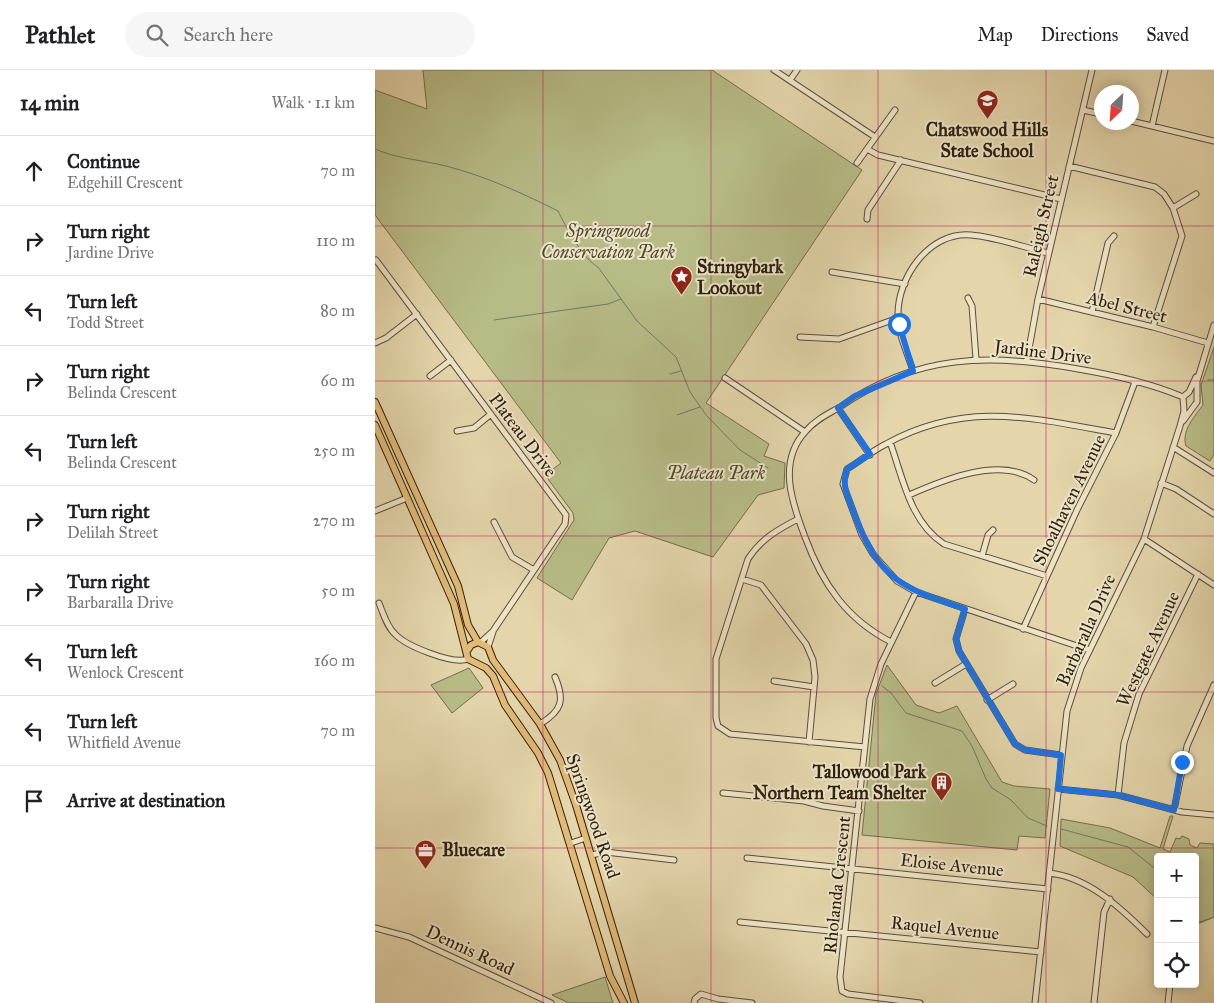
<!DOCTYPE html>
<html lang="en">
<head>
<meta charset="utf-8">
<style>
  :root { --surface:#fff; --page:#f6f6f6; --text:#202124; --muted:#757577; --line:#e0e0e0 }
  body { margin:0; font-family:"IM FELL Great Primer",serif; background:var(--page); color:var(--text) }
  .controls { position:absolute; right:15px; bottom:15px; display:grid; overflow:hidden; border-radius:5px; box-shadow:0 2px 12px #0003 }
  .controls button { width:45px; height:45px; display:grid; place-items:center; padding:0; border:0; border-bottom:1px solid var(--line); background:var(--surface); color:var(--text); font:25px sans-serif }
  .compass { position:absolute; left:719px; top:15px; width:45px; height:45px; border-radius:50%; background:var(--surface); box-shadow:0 2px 12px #0003; rotate:205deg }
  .stop { position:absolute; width:15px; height:15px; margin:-11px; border:4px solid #1a73e8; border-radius:50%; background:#fff }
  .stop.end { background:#1a73e8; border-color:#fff; box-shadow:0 1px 5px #0008 }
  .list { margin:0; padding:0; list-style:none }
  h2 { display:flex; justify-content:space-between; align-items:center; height:65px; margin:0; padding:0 20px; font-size:21px }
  h2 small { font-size:16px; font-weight:400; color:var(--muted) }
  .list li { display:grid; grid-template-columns:32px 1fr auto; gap:15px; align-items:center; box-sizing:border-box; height:70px; padding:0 20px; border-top:1px solid var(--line) }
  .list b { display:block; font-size:19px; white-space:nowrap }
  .list p { margin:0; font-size:16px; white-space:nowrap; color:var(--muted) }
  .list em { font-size:16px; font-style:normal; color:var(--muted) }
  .icon { flex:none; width:28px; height:28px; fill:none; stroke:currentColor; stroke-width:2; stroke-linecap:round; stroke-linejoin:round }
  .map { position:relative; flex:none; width:839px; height:933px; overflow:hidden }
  header { display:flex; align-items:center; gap:30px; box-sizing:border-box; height:70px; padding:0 25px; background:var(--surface); border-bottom:1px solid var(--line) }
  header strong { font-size:24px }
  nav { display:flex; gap:28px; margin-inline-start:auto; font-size:18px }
  .search { width:350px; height:45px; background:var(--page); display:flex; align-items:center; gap:12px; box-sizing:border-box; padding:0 18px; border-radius:28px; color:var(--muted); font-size:19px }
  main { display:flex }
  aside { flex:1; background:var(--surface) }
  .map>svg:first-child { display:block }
</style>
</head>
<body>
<header>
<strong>Pathlet</strong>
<div class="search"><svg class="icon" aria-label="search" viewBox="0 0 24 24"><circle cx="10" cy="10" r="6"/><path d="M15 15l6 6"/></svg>Search here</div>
<nav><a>Map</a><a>Directions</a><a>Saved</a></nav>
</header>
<main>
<aside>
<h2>14 min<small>Walk · 1.1 km</small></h2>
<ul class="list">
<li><svg class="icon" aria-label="ahead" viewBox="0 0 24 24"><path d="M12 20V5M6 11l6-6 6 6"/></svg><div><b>Continue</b><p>Edgehill Crescent</p></div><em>70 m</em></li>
<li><svg class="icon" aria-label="right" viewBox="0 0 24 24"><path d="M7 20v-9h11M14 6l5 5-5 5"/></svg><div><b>Turn right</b><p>Jardine Drive</p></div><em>110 m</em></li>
<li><svg class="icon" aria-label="left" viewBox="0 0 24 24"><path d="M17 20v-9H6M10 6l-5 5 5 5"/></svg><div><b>Turn left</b><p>Todd Street</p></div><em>80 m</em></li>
<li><svg class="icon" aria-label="right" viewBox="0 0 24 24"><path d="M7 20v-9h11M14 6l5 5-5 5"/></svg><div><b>Turn right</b><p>Belinda Crescent</p></div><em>60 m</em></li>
<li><svg class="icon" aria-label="left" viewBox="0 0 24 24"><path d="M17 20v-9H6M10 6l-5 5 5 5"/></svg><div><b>Turn left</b><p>Belinda Crescent</p></div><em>250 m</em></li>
<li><svg class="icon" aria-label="right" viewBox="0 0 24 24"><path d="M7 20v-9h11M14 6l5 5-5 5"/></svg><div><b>Turn right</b><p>Delilah Street</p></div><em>270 m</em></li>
<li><svg class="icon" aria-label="right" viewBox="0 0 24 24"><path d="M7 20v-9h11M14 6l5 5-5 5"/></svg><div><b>Turn right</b><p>Barbaralla Drive</p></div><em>50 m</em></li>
<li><svg class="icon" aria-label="left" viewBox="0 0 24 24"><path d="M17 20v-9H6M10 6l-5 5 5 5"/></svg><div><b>Turn left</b><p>Wenlock Crescent</p></div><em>160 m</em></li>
<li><svg class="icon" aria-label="left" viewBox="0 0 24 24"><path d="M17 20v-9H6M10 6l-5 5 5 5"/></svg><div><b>Turn left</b><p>Whitfield Avenue</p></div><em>70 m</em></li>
<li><svg class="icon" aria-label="arrive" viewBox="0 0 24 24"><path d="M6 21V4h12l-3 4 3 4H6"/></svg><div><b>Arrive at destination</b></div></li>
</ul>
</aside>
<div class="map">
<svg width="839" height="933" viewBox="0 0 839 933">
  <rect width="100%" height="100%" fill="#e4d5ab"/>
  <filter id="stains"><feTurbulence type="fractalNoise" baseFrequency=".004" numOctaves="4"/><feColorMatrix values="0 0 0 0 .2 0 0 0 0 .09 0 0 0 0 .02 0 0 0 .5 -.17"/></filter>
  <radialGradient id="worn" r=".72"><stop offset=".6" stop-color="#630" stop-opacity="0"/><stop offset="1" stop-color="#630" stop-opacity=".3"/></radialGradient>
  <path fill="#b7bc87" stroke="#726e4c" d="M48 0H337L487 100 331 333 394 374 389 386 410 393 409 418 383 425 338 487 260 461 234 468 197 530 162 508 199 450 198 443 170 405 186 393 0 145V20L52 39Z
    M839 277V384L835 391 811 376C806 361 820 346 828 335L826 315Z
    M512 595 541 635 564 643 582 636 627 712 639 716 675 719 670 768 644 766 642 780 487 765 501 624Z
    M94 598 108 618 77 643 56 615Z
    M795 746H798L788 779 795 782 801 768 805 769 807 766 814 769 815 775 822 778 825 773 839 774V847L820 855V787H783V830L758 807 685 776 686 749 735 758 785 778Z
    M230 907 238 933H194L177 925Z"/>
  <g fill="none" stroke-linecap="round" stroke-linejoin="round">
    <path stroke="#6b7b6e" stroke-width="1" d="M0 79C23 89 47 90 71 96 110 106 147 123 183 141 191 157 208 189 223 197L262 251 301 287 315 322 331 345 365 380 393 398
      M119 250 233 234 246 229
      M295 304 306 301
      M833 310H839
      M302 345 325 337
      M507 616 516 623 531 643 587 661 597 676 611 709 617 718 636 730 653 748 672 756
      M686 759 753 777 783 801
      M820 849 825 852 839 847"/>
    <defs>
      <path id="minor" d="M399 0 500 67
        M415 10 422 0
        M708 40 726 44
        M756 51 839 71
        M777 56 790 0
        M492 79 503 85 686 129
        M482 93 520 40
        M694 96 780 117 789 124 798 138 807 166 778 257
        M798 138 821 124
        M492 149 493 140 526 90
        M1 190 191 445 190 454 118 561 106 572
        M457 202 530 214
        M593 228 597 236 601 289
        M663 229 778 257 833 273
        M717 242 733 173 739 166
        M425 267 464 269 523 248
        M0 273 11 268 42 244
        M652 290 663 229 717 0
        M538 301C533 284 523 264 523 246 522 208 554 161 596 165 621 167 648 177 673 183
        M55 306 76 290
        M350 308 430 362
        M808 327 814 322 821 307
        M463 338 495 385
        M808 351 822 332V311L839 255
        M82 361 99 358 116 344
        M515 372C528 408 535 452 569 474L672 506
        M798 377 839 403
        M786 413 801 419 839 444
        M534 425C568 410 625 386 659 410
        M0 441 32 428
        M423 449C402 460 386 469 373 489L341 589V648L343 656 355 664 490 677
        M119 452 137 487 159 500
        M769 469 839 515
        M607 486 613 465 618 460
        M367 509 386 515 431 574 438 590 440 607 434 672
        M541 522 506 594 495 629 465 907 467 921 473 924 545 933
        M4 533C8 543 12 557 20 564 31 576 78 595 93 589
        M590 539 581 569 584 581 640 674 650 680 686 685
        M648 559 702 440 741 363 760 312
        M516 572C471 549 447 513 430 467 417 433 402 391 431 361 440 350 453 344 465 337 541 284 615 283 703 299 739 305 775 313 808 327
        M113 577 118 562
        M714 580 541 522 522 511 498 484 487 465 468 414 472 399C485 391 497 381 511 374 591 330 657 348 741 363
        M399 611 439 617
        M560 613 591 594
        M612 630 638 614
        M165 654C187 641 190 630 180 607
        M683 719 743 725 807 742 839 745
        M348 723 429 731 448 736 484 741
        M743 725 749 673 764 624 823 504
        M799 740 812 676 839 615
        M196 773 211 768
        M216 785 231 782 299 790
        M372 788 673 819
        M674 803C713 807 746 838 772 864
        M365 852 666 882
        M0 858 34 867 176 933
        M319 933 320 929 326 924 343 929 377 933
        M660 933 692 641 706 598 769 469 805 356 809 341 808 327
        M719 933 729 842 735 829
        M793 933 795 914"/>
      <path id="major" d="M0 332 83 516 93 555 103 572
        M0 355 79 534 93 589 111 598 118 606 130 635 163 683 173 703 235 906 249 933
        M92 581 96 575 103 572 113 577 118 590 165 654 185 690 201 735 260 933"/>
    </defs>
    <use href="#minor" stroke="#5b4d37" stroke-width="7"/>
    <use href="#major" stroke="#2d2010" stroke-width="8"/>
    <use href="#minor" stroke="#ede4c8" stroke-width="5"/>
    <use href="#major" stroke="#e2ba76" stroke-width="6"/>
  </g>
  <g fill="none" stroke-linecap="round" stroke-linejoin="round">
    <path stroke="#1a73e8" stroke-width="6" d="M524 254 538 301 480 326 463 338 495 384 472 399C466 415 473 427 479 443 504 510 527 518 590 539L581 569 584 581 640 674 650 680 686 685 683 719 743 725 799 740 807 692"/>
  </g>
  <path fill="none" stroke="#c2185b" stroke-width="1" stroke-opacity="0.55" d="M168 0V933M336 0V933M503 0V933M671 0V933M0 156H839M0 311H839M0 466H839M0 622H839M0 778H839"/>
  <defs>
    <symbol id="school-pin" viewBox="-11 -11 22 30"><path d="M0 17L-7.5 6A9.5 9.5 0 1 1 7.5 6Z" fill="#8f2418" stroke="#ede4c8"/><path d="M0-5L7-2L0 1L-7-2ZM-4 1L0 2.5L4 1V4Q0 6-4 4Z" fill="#fff"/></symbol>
    <symbol id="sight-pin" viewBox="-11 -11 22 30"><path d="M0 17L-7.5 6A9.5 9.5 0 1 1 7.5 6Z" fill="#8f2418" stroke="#ede4c8"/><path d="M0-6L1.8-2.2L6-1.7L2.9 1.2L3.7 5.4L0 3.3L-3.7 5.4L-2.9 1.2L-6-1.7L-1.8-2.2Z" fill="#fff"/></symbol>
    <symbol id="building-pin" viewBox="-11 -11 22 30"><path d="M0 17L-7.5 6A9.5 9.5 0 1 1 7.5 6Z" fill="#8f2418" stroke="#ede4c8"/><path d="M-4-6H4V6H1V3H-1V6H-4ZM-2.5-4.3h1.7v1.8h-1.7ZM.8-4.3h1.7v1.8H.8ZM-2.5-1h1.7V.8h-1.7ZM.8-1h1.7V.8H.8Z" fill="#fff"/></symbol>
    <symbol id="office-pin" viewBox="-11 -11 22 30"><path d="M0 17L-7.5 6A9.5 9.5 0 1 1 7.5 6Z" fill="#8f2418" stroke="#ede4c8"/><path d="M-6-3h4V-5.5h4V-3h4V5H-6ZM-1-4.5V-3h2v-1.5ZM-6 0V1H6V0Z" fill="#fff"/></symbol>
  </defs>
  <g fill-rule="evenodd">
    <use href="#school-pin" x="600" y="18" width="25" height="34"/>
    <use href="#sight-pin" x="294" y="194" width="25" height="34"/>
    <use href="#building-pin" x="554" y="700" width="25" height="34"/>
    <use href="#office-pin" x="38" y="768" width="25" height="34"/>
  </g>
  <g text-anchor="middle" stroke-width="4" stroke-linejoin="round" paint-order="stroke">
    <g font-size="18" font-weight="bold" fill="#2d2010" stroke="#ede4c8" text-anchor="start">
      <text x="612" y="66" text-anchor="middle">Chatswood Hills<tspan x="612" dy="21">State School</tspan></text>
      <text x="322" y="203">Stringybark<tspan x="322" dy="21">Lookout</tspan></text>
      <text x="551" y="708" text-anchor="end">Tallowood Park<tspan x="551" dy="21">Northern Team Shelter</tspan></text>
      <text x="67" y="786">Bluecare</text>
    </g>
    <g font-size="18" fill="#2d2010" stroke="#ede4c8">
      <text transform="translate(666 156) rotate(-77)" y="6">Raleigh Street</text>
      <text transform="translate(752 237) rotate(14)" y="6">Abel Street</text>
      <text transform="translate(668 282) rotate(7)" y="6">Jardine Drive</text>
      <text transform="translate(148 365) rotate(53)" y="6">Plateau Drive</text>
      <text transform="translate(694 430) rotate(-64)" y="6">Shoalhaven Avenue</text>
      <text transform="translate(711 560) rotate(-66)" y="6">Barbaralla Drive</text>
      <text transform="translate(773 579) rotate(-65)" y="6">Westgate Avenue</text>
      <text transform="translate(218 746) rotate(71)" y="6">Springwood Road</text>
      <text transform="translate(577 795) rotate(6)" y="6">Eloise Avenue</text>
      <text transform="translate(462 815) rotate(-84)" y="6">Rholanda Crescent</text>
      <text transform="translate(570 858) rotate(6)" y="6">Raquel Avenue</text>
      <text transform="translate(95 880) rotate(25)" y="6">Dennis Road</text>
    </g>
    <g font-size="18" font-style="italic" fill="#50472e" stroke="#ede4c8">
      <text x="233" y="167">Springwood<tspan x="233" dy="21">Conservation Park</tspan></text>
      <text x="341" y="409">Plateau Park</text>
    </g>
  </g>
  <rect width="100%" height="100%" filter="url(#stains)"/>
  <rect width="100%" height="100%" fill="url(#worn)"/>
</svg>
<div class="controls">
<button>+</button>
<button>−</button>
<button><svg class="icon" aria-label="locate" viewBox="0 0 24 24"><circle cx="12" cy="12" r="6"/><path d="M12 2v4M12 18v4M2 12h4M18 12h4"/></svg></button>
</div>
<svg class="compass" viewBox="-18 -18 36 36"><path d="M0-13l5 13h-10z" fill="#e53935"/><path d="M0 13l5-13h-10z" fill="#757577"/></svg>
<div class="stop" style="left:524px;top:254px"></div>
<div class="stop end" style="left:807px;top:692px"></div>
</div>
</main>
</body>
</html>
